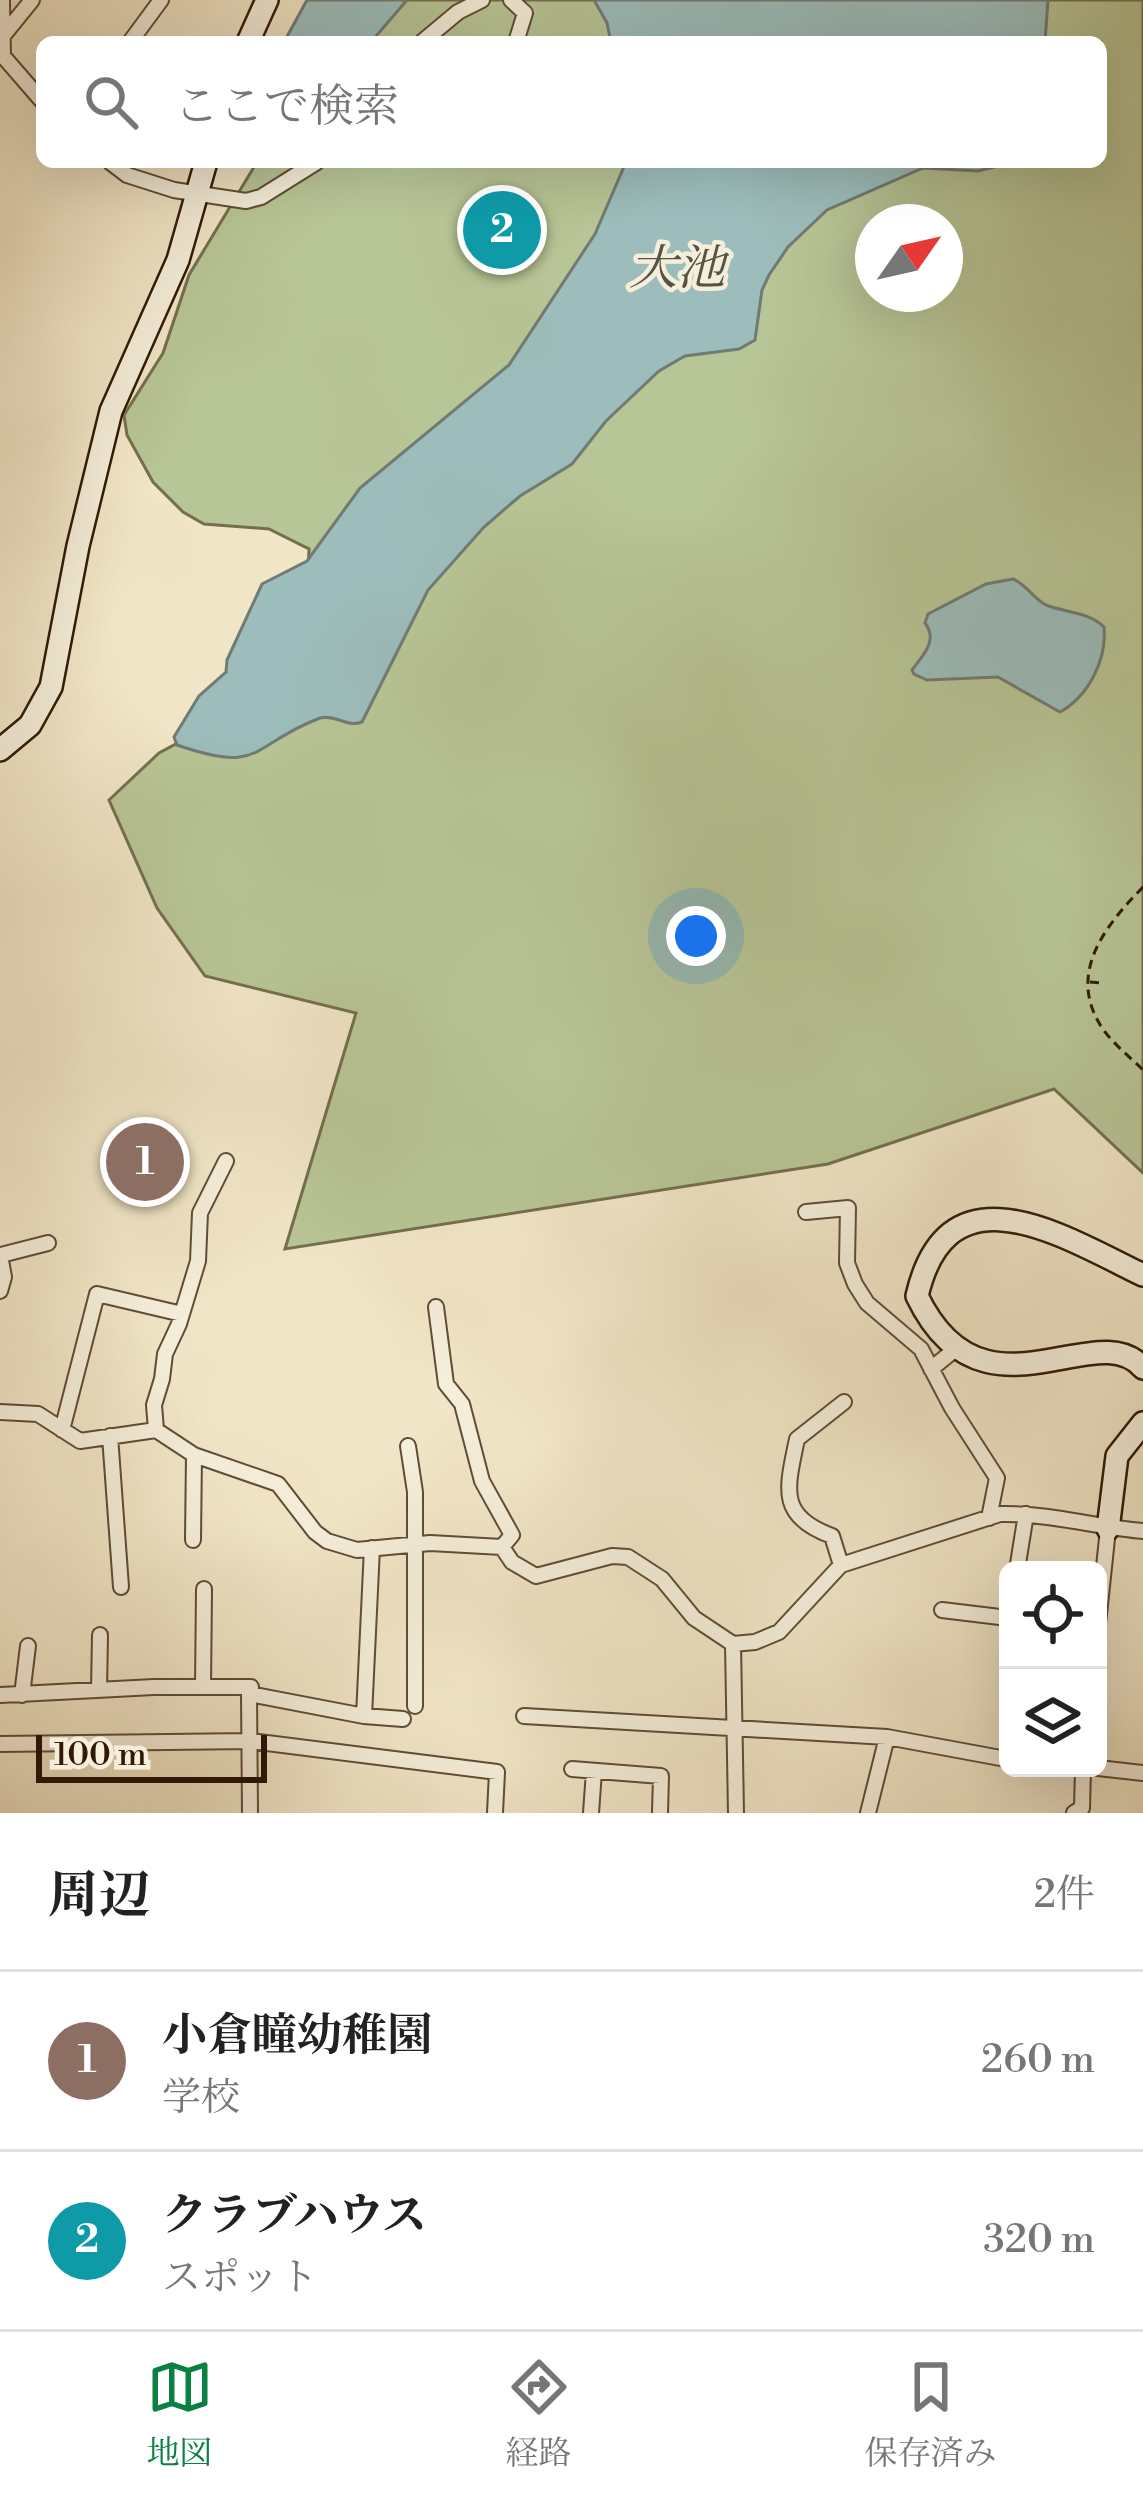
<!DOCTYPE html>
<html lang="ja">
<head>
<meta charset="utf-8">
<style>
  :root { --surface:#fff; --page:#f2f2f2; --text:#222; --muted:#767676; --line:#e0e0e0; --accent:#0b8043 }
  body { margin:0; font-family:"Libre Bodoni","Noto Serif JP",serif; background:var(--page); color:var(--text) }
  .controls { position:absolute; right:36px; bottom:36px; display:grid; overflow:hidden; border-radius:18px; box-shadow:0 12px 48px #0002 }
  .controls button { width:108px; height:108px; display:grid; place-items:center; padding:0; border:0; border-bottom:3px solid var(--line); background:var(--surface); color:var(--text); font:60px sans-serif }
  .compass { position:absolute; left:855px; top:204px; width:108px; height:108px; border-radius:50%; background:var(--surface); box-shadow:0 12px 48px #0002; rotate:56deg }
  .scale { position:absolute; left:36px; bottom:30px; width:231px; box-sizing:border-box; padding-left:12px; border:6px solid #301906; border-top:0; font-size:33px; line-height:42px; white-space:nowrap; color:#301906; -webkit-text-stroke:9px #f5eeda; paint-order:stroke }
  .you { position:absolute; left:696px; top:936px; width:42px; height:42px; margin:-30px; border:9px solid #fff; border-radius:50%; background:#1a73e8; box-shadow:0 0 0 18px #1a73e833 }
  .badge { display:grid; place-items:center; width:78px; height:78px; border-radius:50%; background:var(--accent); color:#fff; font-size:39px; font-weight:700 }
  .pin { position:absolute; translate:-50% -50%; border:6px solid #fff; box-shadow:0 3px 12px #0006 }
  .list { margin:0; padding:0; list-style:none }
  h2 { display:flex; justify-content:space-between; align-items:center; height:156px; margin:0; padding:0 48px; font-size:51px }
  h2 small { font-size:39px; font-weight:400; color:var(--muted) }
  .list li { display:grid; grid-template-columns:78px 1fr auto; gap:36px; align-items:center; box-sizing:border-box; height:180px; padding:0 48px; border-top:3px solid var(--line) }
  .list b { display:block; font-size:45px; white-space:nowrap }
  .list p { margin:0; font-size:39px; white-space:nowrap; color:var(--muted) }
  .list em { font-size:39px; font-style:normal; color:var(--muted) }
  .icon { flex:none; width:66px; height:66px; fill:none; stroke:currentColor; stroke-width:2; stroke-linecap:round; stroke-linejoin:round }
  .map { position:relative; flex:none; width:1143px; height:1813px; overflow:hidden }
  .search { position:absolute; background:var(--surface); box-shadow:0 12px 48px #0002; left:36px; right:36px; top:36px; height:132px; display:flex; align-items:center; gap:30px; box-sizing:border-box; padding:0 42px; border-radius:18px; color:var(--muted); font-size:45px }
  .sheet { height:516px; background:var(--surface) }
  nav { display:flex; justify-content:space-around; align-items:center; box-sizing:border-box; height:168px; border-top:3px solid var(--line); background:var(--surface); font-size:33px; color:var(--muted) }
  nav a { display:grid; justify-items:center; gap:6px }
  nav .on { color:var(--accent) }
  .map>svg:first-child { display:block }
</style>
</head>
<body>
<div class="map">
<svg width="1143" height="1813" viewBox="0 0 1143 1813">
  <rect width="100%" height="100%" fill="#f0e5c6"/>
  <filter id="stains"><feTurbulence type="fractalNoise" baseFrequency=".00167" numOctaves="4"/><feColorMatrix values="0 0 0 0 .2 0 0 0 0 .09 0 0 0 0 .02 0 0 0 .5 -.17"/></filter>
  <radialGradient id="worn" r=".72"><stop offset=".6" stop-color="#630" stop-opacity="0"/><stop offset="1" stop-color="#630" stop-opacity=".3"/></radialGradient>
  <path fill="#b8c596" stroke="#746f4e" stroke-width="3" fill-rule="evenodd" d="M377 0H1143V1173L1054 1089 828 1164 285 1249 356 1013 205 976 157 908 109 800 159 753 245 707 308 576 309 549 269 529 204 524 183 512 153 482 127 435 124 415 163 353 189 275 257 162H1101V42H336ZM873 222H945V294H873Z"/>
  <path fill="#9cbdbc" stroke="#717b73" stroke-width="3" d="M307 0H407L371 42H284Z
    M594 0H1048L1045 42H611L607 23Z
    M626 162H1015L978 171 923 168 827 210 788 247 769 275 762 290 755 340 739 349 685 356 659 371 606 421 572 464 520 496 484 527 428 590 362 722C347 728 336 714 320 718 249 745 264 775 177 745L174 737 199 696 226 672 227 660 262 584 307 561 360 488 509 365 595 234Z
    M1013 579C1027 585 1034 599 1046 605 1066 613 1087 611 1104 627 1107 659 1089 696 1060 712L998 677 927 680 914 674 912 670C924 654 938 640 925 623L928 614 986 584Z"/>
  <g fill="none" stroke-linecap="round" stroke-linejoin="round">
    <defs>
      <path id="street" d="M2 0 3 56 42 101
        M511 0 525 13 516 42
        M2 37 32 0
        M130 42 161 0
        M422 42 458 12 482 0
        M110 162 127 175 174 190 246 201 261 197 317 162
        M806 1212 848 1208 847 1263 855 1284 867 1303 921 1349 952 1408 997 1478 989 1518
        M0 1255 4 1277 0 1291
        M1 1255 48 1243
        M436 1307 446 1384 462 1404 482 1481 512 1535 502 1547
        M931 1369 958 1347
        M0 1412 38 1414 80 1441 156 1430 194 1455 278 1484 315 1532 327 1541 357 1550 430 1543 502 1547 512 1562 536 1576 612 1556 628 1557 662 1579 694 1618 733 1644 755 1642 779 1632 841 1565 1000 1514C1048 1513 1096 1527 1143 1531
        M62 1430 97 1294 182 1314
        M156 1430 154 1405 162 1379 165 1354 179 1324 198 1261 200 1213 226 1161
        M110 1436 121 1587
        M408 1446 415 1492V1706
        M193 1540 194 1455
        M841 1565 832 1536C777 1516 787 1488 797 1439L844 1402
        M1017 1570 1026 1514
        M942 1610 1008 1618
        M1098 1624 1108 1529
        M733 1644 736 1813
        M1008 1670V1759
        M203 1687 204 1589
        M99 1690 100 1635
        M249 1694 250 1813
        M0 1695 154 1687H251L249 1694 364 1716 372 1548
        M22 1695 28 1646
        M364 1716 403 1719
        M524 1716 887 1737 1006 1759
        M0 1744 251 1741 497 1772 495 1813
        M1098 1768 1143 1773
        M572 1769 661 1776 660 1813
        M591 1813 594 1771
        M868 1813 887 1737
        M1074 1813 1082 1808 1083 1768"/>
      <path id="secondary" d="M248 42 267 0
        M0 750 30 725 51 687 78 546 111 411 178 260 206 162
        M1143 1275C1064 1237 948 1162 917 1296 982 1432 1097 1313 1143 1368
        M1108 1529 1117 1456 1143 1423"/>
    </defs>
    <use href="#street" stroke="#604c36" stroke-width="18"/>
    <use href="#secondary" stroke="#301906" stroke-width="26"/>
    <path stroke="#301906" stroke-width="3" stroke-dasharray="9 6" stroke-linecap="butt" d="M1143 887C1108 923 1069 969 1098 1021 1108 1040 1128 1055 1143 1070
      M1090 982 1104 983"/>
    <use href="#street" stroke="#f5eeda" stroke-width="14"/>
    <use href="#secondary" stroke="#f5eeda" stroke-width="21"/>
  </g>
  <g text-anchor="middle" stroke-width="9" stroke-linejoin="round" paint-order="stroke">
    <g font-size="48" font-style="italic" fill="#565246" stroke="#f5eeda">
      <text x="677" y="284">大池</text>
    </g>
  </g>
  <rect width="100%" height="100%" filter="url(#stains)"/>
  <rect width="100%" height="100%" fill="url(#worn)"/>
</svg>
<div class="controls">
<button><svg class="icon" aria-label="locate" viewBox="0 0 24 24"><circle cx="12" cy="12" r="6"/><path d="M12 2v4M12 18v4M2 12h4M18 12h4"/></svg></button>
<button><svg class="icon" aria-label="layers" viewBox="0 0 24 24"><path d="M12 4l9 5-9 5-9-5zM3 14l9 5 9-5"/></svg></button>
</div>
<svg class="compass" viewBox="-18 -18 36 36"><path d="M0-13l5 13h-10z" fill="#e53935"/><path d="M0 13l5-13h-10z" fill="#767676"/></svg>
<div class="scale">100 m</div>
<div class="you"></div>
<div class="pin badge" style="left:145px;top:1162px;background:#8d6e63">1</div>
<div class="pin badge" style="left:502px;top:230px;background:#0f9aa8">2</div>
<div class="search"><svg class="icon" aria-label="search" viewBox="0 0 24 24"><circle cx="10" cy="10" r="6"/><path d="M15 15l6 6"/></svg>ここで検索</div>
</div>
<section class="sheet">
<h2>周辺<small>2件</small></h2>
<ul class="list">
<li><span class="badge" style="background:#8d6e63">1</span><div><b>小倉瞳幼稚園</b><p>学校</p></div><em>260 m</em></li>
<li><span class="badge" style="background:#0f9aa8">2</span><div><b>クラブハウス</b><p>スポット</p></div><em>320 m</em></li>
</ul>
</section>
<nav>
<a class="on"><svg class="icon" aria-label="map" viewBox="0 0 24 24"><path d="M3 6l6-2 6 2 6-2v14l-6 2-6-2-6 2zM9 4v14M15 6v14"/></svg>地図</a>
<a><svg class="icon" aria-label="directions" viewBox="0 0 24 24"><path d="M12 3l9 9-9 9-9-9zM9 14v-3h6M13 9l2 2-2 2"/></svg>経路</a>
<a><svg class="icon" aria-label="saved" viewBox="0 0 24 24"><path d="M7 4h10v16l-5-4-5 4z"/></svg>保存済み</a>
</nav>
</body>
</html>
